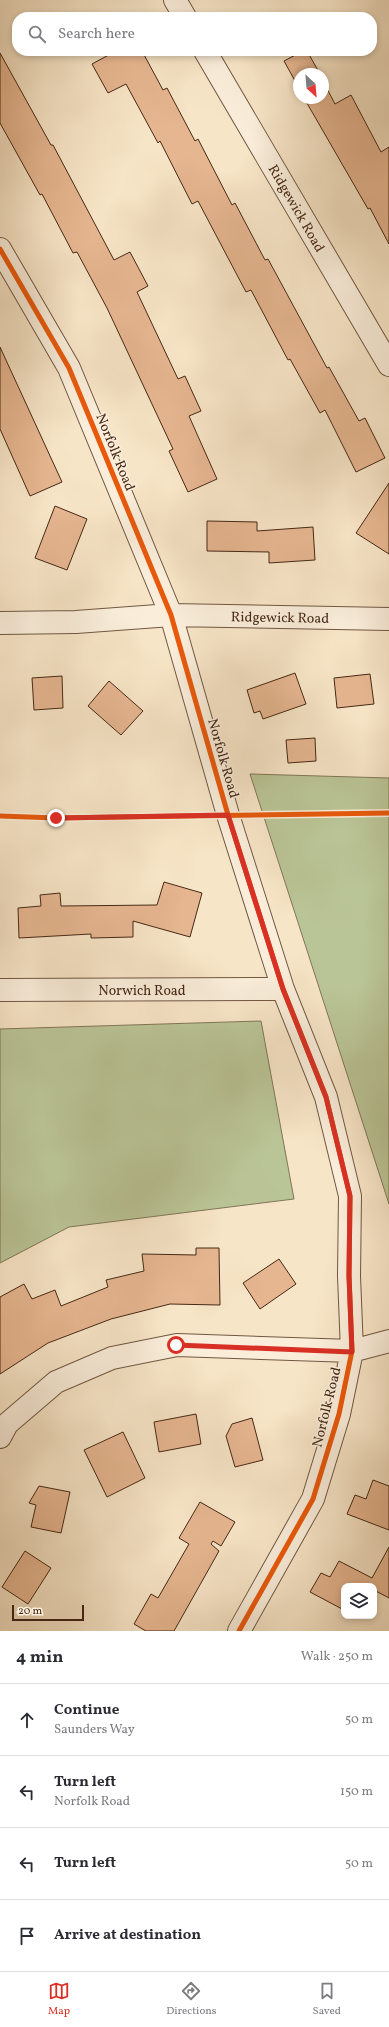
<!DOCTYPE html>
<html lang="en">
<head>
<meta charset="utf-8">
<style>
  :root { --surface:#fff; --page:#f7f7f7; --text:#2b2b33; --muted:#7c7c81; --line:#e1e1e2; --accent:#d93025 }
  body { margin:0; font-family:Vollkorn,serif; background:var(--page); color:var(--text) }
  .controls { position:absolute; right:12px; bottom:12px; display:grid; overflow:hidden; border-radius:8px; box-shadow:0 2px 6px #0003 }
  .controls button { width:36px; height:36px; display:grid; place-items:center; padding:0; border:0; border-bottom:1px solid var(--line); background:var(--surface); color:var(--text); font:20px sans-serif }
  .compass { position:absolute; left:293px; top:68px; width:36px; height:36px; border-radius:50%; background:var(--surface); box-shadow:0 2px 6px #0003; rotate:154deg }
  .scale { position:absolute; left:12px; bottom:10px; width:72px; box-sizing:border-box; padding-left:4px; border:2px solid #462815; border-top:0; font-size:11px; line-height:14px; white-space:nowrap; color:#462815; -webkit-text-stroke:3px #faeedb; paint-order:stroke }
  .stop { position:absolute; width:12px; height:12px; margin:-9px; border:3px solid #d93025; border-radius:50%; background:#fff }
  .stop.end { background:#d93025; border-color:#fff; box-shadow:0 1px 4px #0008 }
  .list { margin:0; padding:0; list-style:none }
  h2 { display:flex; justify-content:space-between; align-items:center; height:52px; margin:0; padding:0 16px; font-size:17px }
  h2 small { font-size:13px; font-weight:400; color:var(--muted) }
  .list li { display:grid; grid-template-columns:26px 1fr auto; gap:12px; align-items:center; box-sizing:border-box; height:72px; padding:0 16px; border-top:1px solid var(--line) }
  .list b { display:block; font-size:15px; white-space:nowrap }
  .list p { margin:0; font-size:13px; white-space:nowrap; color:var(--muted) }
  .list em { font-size:13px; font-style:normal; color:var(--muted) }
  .icon { flex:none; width:22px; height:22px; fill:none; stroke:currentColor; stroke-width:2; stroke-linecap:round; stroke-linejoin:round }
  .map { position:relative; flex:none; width:389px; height:1631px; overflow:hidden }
  .search { position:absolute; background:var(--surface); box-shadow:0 2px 6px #0003; left:12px; right:12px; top:12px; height:44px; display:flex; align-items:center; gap:10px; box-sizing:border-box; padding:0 14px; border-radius:16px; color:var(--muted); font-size:15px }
  .sheet { height:340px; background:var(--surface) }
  nav { display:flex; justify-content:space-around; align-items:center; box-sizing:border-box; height:56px; border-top:1px solid var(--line); background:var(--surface); font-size:11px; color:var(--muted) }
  nav a { display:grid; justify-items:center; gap:2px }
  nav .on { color:var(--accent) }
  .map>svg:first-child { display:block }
</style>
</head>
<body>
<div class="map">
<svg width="389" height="1631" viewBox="0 0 389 1631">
  <rect width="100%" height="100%" fill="#f7e5c7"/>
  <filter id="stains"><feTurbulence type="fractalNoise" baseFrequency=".005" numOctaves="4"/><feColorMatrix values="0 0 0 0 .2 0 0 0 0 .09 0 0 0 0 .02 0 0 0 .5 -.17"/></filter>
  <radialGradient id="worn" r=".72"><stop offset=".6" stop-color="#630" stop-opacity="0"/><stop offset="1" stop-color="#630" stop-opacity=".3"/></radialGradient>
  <path fill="#bac597" stroke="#807656" d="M250 774 389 778V1204Z
    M261 1021 294 1199 69 1227 0 1263V1029Z"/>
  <path fill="#e6b690" stroke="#462815" d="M116 51H142L163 90 167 88 195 141 198 139 232 205 235 203 265 260 268 259 327 368 329 367 359 421 365 418 385 458 356 472 325 410 320 413 290 359 288 360 251 290 246 292 198 201 192 204 160 141 158 143 126 84 108 93 92 64Z
    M303 51H307L320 74H299V88L284 61Z
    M0 53 51 145H53L114 260 130 252 148 286 137 292 178 379 185 376 201 411 189 416 217 479 188 492 169 451 173 449 107 308 77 252 73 253 42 194 40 195 0 123Z
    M323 81 335 104 351 95 381 152 389 147V244L370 208 368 209 304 98H323Z
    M0 347 62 482 30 496 0 429Z
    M389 483V554L356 533Z
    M55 506 87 519 67 570 35 558Z
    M207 521 257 522V531L313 527 315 560 269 563V552L207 551Z
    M295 673 306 704 263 719 260 711 254 713 247 690Z
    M370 674 374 704 337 708 334 678Z
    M62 676 63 708 34 710 32 678Z
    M109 681 143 711 121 735 88 706Z
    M315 738 316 761 288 763 286 740Z
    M164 882 202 893 190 937 133 921V937L91 938V934L19 938 18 908 41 906 40 895 60 893 61 906 157 905Z
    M196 1248H219L220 1305 170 1304 111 1319 48 1343 0 1374V1297L24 1284 32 1299 55 1290 61 1306 108 1287 106 1280 144 1271 142 1254 196 1255Z
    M279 1259 296 1284 260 1309 243 1283Z
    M196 1414 201 1444 159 1452 154 1422Z
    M252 1418 263 1460 235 1467 226 1436 232 1424Z
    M123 1432 145 1478 107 1497 84 1450Z
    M373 1480 389 1486V1530L347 1514 355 1495 366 1499Z
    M39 1486 70 1492 61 1533 31 1527 36 1505 29 1503Z
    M200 1502 235 1522 221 1546 213 1541 211 1544 219 1551 174 1631H146L134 1624 151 1594 158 1598 189 1544 179 1538Z
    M389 1547V1598L374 1590V1586H344V1610L310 1592 321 1573 330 1577 339 1561 372 1578Z
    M25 1551 51 1568 28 1604 2 1587Z"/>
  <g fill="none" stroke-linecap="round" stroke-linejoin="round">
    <defs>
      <path id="street" d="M175 0 185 17
        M205 51 389 365
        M0 249 69 368 171 615 228 815 283 989 326 1097 350 1196 349 1276 352 1351 339 1414 313 1499 239 1631
        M0 623 76 622 171 615 389 619
        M0 990 283 989
        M0 1437 7 1424 56 1382 112 1358 177 1345 352 1351 389 1341"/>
    </defs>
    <use href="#street" stroke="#725742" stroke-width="24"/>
    <use href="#street" stroke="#faeedb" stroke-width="22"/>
    <defs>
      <path id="cycleway" d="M0 249 69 368 171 615 228 815 283 989 326 1097 350 1196 349 1276 352 1351 339 1414 313 1499 239 1631
        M0 816 56 818 389 813"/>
    </defs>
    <use href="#cycleway" stroke="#faeedb" stroke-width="8"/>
    <use href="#cycleway" stroke="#e8590c" stroke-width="5"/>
  </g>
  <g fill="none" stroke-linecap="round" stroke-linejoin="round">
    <path stroke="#d93025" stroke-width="5" d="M56 818 228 815 283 989 326 1097 350 1196 349 1276 352 1352 176 1345"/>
  </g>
  <g text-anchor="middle" stroke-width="3" stroke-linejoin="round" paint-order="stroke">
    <g font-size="14" fill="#462815" stroke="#faeedb">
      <text transform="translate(297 208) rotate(60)" y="5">Ridgewick Road</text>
      <text transform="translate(116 452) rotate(68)" y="5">Norfolk Road</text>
      <text transform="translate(280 617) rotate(1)" y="5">Ridgewick Road</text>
      <text transform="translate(224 758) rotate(74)" y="5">Norfolk Road</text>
      <text x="142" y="995">Norwich Road</text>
      <text transform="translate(326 1407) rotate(-76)" y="5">Norfolk Road</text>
    </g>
  </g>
  <rect width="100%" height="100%" filter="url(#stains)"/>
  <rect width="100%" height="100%" fill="url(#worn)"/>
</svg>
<div class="controls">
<button><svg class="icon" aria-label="layers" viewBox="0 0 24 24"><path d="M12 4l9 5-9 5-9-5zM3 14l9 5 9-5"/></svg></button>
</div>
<svg class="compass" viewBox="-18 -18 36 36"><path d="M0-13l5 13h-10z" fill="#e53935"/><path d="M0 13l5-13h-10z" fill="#7c7c81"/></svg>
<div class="scale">20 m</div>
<div class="stop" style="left:176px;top:1345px"></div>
<div class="stop end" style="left:56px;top:818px"></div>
<div class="search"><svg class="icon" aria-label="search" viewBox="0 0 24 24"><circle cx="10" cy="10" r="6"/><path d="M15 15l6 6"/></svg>Search here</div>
</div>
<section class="sheet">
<h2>4 min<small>Walk · 250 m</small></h2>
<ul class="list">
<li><svg class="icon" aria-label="ahead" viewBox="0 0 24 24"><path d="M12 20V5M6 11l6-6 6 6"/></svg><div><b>Continue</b><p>Saunders Way</p></div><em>50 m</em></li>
<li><svg class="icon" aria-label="left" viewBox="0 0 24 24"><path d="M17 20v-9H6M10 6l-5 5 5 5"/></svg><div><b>Turn left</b><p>Norfolk Road</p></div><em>150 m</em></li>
<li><svg class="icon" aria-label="left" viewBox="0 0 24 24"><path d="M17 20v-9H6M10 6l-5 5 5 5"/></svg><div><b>Turn left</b></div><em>50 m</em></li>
<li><svg class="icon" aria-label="arrive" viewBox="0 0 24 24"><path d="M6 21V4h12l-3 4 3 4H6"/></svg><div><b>Arrive at destination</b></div></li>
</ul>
</section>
<nav>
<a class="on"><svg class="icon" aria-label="map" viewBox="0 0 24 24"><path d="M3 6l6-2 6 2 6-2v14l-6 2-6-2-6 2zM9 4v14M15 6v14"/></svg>Map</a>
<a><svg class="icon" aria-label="directions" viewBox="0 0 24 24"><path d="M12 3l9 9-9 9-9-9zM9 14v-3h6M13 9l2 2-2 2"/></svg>Directions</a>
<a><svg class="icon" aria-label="saved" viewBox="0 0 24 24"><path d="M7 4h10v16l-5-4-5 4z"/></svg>Saved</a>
</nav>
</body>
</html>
